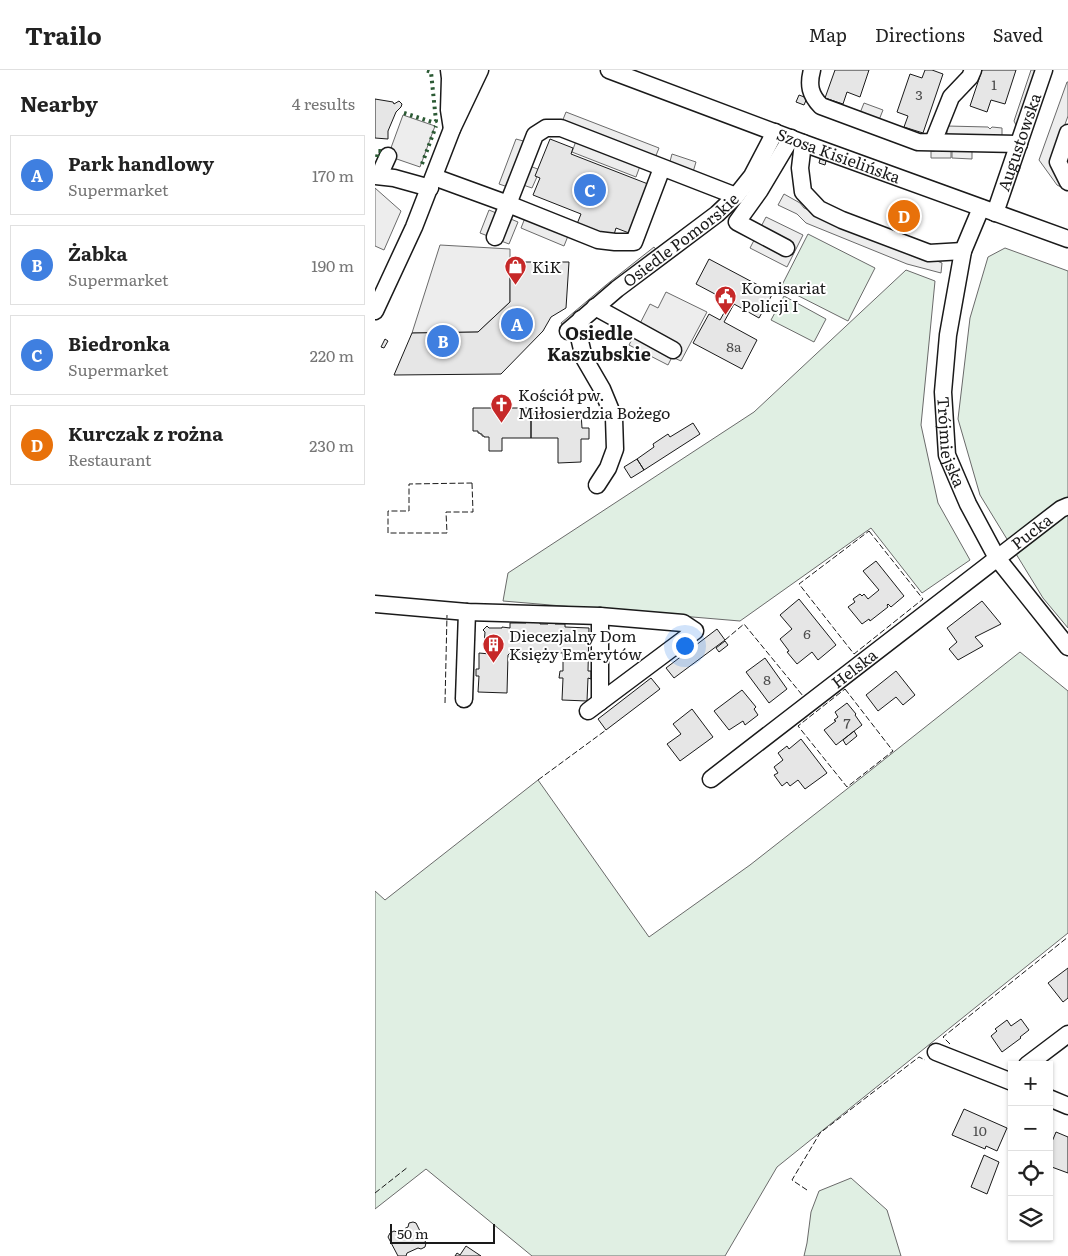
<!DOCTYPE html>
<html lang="en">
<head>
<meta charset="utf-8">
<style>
  :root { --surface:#fff; --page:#f2f2f2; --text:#222; --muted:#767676; --line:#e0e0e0; --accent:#c62828 }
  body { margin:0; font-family:Literata,serif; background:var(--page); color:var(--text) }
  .controls { position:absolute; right:15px; bottom:15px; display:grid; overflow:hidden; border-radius:0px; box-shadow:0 1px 4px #0004 }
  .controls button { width:45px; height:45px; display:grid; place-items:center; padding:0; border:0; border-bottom:1px solid var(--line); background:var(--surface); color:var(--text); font:25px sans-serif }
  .scale { position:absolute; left:15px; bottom:12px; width:105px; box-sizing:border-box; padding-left:5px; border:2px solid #1a1a1a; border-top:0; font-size:14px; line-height:18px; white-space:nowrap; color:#1a1a1a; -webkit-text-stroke:4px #fff; paint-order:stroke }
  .you { position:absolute; left:309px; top:575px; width:18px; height:18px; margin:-12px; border:4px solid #fff; border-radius:50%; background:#1a73e8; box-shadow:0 0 0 8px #1a73e833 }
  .badge { display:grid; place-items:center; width:32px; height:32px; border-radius:50%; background:var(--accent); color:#fff; font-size:16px; font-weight:700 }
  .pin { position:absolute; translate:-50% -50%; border:2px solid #fff; box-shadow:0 1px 5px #0006 }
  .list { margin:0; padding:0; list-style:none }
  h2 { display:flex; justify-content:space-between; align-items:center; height:65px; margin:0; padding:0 20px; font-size:21px }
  h2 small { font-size:16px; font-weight:400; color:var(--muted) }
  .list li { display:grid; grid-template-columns:32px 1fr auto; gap:15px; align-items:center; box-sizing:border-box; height:80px; margin:0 10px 10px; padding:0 10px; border:1px solid var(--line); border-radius:0px }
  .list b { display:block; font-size:19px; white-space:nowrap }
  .list p { margin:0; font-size:16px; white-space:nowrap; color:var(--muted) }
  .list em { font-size:16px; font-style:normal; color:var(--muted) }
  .icon { flex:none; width:28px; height:28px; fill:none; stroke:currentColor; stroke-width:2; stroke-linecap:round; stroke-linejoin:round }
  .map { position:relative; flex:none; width:693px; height:1186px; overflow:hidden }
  header { display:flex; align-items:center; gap:30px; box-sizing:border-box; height:70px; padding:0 25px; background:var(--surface); border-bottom:1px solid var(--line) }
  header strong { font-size:24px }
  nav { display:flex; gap:28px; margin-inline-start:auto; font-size:18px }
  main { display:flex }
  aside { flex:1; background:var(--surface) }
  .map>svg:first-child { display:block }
</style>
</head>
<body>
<header>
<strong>Trailo</strong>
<nav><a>Map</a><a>Directions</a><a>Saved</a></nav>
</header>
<main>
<aside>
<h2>Nearby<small>4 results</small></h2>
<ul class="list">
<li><span class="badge" style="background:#3f7fe0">A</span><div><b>Park handlowy</b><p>Supermarket</p></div><em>170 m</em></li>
<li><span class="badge" style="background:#3f7fe0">B</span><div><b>Żabka</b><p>Supermarket</p></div><em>190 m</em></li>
<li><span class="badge" style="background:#3f7fe0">C</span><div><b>Biedronka</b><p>Supermarket</p></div><em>220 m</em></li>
<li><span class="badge" style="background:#e8710a">D</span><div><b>Kurczak z rożna</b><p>Restaurant</p></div><em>230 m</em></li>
</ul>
</aside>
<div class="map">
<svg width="693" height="1186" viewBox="0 0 693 1186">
  <rect width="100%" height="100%" fill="#fff"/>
  <path fill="#e0efe3" stroke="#6a6a6a" d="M433 164 500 198 473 251 406 217Z
    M630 178 693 201V558L668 528 605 425 583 349 595 248 613 187Z
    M531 200 560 211 546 355 563 433 595 490 547 523 496 458 365 551 128 531 133 503 379 342Z
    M409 226 451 249 439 272 396 250Z
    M645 582 693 621V863L402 1097 350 1186H157L51 1099 0 1139V821L10 830 163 710 274 867 375 795 472 719Z
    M476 1108 512 1140 526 1186H429L432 1173 436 1142 444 1121Z"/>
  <path fill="#ededed" stroke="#6a6a6a" d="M656 0H661L642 57 639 51Z
    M692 12H693V46L677 90 693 118H688L682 115 664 90Z
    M489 33 508 40 504 50 485 43Z
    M191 42 284 78 280 88 187 52Z
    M28 45 60 56 45 97 13 86Z
    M572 56 613 57 615 59 617 57 627 58V68L572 67Z
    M141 69 163 75 155 96 165 100 157 118 148 115 145 121 124 114Z
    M201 71 265 96 261 107 197 82Z
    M556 77 576 78V88H556Z
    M577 78H597V89L577 88Z
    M297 84 321 92 318 102 294 95Z
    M0 118 26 141 9 180 0 176Z
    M409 124 425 133 429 138 567 193 566 203 532 194 431 153 422 144 403 135Z
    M114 140 143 152 134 174 105 163Z
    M391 147 428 165 412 197 375 178Z
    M150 148 193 166 189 176 146 158Z
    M65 175 135 179V232L103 262 37 263Z
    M279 177 282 181 189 258 186 253 231 215Z
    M291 222 332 242 306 291 297 287 293 295 254 275 275 234 283 238Z"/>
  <path fill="#e6e6e6" stroke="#1a1a1a" d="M460 0H494L485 27 472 22 468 34 450 28Z
    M550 0H557L568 4 548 63 529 57 533 46 522 42 535 4 547 8Z
    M607 0H641L630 34 616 30 612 42 595 36Z
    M424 25 432 28 429 35 421 32Z
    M0 29 18 32 19 34 24 31 27 34 26 37 21 42 13 61V69L0 68Z
    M175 69 198 78 196 84 273 114 254 163 241 158 238 168 202 154 206 144 158 125 165 108 160 106Z
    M445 89 451 91 450 95 444 93Z
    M524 142 535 145 533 151 522 147Z
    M334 189 398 223 384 248 359 234 349 252 382 270 367 299 318 273 334 244 345 250 355 232 321 214Z
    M135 192H194L191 238 176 247 168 261 126 304 19 305 37 263 103 262 135 232Z
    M10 269 13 271 9 278 6 277Z
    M98 338H156V368H127V381H114V367H109V366H107V364H105V363H103V361H98Z
    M206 343 207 358H214V369H206V392L183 393V368H156V344Z
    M318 353 325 364 269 400 262 389 279 377 278 374 293 364 295 367Z
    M262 389 269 400 256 408 249 397Z
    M501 491 529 526 516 537 513 534 512 535 513 537 495 551 494 549 487 554 473 537 480 532 478 529 485 524 487 526 489 524 493 529 504 520 488 501Z
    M424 529 461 575 443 590 437 582 422 594 412 582 414 581 405 569 417 559 405 545Z
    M607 531 626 554 600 567 608 576 583 590 574 579 582 572 572 558Z
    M151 550H165V554H173V551H180V554H190V557L214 558 213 601H216V609L213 608 212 631 187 630 188 608H184L185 601H188V583L164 582V586L160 589H154L151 585V582H136L133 585 132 623 103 622 104 606H101V599H104V583L115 584V575H109L110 562 108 560 112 556 114 558H127V557L135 558V553H151Z
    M342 559 350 570 299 608 291 598Z
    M350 571 353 575 344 582 341 578Z
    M390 588 412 619 394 633 371 602Z
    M521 601 540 625 528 635 521 627 503 641 491 625Z
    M276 608 285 619 231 660 223 649Z
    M367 620 381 637 379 639 383 645 370 655 368 651 354 660 339 641Z
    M472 633 481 644 480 645 487 655 461 675 449 660 461 651 459 650 463 647 460 642Z
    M317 639 338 667 305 691 292 674 306 664 298 654Z
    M479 661 482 666 471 675 468 670Z
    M426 669 452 703 430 719 423 710 415 716 412 712 407 716 399 705 403 703 399 697 408 690 403 683 412 676 414 679Z
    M693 898V928L688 932 673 913Z
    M646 949 654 960 645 967 646 968 627 982 616 966 622 961 620 959 632 950 636 956Z
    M589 1039 632 1058 622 1081 611 1076 610 1079 577 1065Z
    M681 1062 693 1067V1103L674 1096V1079Z
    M609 1085 624 1092 612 1124 596 1117Z
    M38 1152 41 1153 51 1173 50 1177 46 1179 43 1178 32 1183 31 1186H23L13 1167 15 1163 19 1161 22 1162 33 1157 34 1153Z
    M91 1176 106 1186H80L82 1183 85 1185Z"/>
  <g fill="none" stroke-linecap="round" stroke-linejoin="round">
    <defs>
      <g id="minor">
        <path d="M74 0 75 8 74 40 77 59"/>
        <path id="s1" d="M234 0 428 73 693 169"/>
        <path d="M437 0C433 15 435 25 446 36L543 72 644 74"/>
        <path d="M83 29 90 0"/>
        <path d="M693 63 683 92 693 112"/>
        <path d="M558 72 576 27 595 7 598 0"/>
        <path d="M428 73 425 98 428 122 444 139 467 150 554 183 588 181"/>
        <path d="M0 106 19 108 55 118"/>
        <path d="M6 106 8 97 13 86"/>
        <path d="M59 107 133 134 160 65 171 58H186L361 126"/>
        <path id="s2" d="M606 138 588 181 573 265 568 322 572 385 593 434 622 488 693 577"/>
        <path id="s3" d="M620 143 669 0"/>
        <path d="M120 167 133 134 223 170 240 172H259L287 98"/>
        <path d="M411 178 362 152 385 120 416 68"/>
        <path d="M220 237 298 280"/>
        <path d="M0 241 39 157 77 59 105 0"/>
        <path d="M206 249 204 267 209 288 227 319 239 348 240 379 233 398 222 415"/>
        <path id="s4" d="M193 261 242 219 342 144 361 126 377 106 400 62"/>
        <path d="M0 534 92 542 225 546 308 553 320 561 213 641"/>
        <path d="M225 546V632"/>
        <path d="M89 629 92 542"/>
        <path id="s5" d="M336 709 686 439 693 436"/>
        <path d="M561 982 637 1012"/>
        <path d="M652 995 693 964"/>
        <path d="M674 1028 693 1036"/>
      </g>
    </defs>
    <use href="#minor" stroke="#1a1a1a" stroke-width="19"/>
    <use href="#minor" stroke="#fff" stroke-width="16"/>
    <path stroke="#2b5a34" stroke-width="4" stroke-dasharray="2.5 4" stroke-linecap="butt" d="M29 43 57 52 61 51 56 2 50 0
      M2 87 3 81H7
      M47 94 61 56"/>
    <path stroke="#1a1a1a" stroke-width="1" stroke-dasharray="6 2.5" stroke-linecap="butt" d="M97 413 98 442H71L72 463H13V441H34V414Z
      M494 461 548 529 479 584 424 514Z
      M350 570 369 554 428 626
      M470 619 518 681 472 717 423 656Z
      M70 633 72 545
      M163 710 231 660
      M575 974 568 967 693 867
      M432 1120 417 1110 445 1063 544 987 550 990
      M0 1123 33 1097"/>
  </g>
  <defs>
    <symbol id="shop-pin" viewBox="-11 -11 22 30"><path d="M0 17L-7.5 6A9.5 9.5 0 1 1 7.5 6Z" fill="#c62828" stroke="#fff"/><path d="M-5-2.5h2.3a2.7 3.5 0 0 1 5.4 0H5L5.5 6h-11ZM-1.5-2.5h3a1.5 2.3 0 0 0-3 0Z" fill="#fff"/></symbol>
    <symbol id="civic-pin" viewBox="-11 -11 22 30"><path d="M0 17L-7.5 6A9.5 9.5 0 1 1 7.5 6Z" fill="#c62828" stroke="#fff"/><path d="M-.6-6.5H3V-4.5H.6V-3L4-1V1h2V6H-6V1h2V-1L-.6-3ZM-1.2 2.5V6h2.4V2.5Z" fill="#fff"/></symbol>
    <symbol id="church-pin" viewBox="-11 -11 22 30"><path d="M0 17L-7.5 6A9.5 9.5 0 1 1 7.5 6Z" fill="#c62828" stroke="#fff"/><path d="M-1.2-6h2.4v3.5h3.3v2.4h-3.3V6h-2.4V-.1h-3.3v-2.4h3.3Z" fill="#fff"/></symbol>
    <symbol id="building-pin" viewBox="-11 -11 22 30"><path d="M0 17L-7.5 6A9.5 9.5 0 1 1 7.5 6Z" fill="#c62828" stroke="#fff"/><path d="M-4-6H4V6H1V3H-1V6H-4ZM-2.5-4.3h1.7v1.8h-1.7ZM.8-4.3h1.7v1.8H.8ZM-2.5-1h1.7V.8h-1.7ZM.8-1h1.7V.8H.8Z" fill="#fff"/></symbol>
  </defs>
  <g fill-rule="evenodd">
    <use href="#shop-pin" x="128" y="184" width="25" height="34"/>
    <use href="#civic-pin" x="338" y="214" width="25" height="34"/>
    <use href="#church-pin" x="114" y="322" width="25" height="34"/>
    <use href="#building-pin" x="106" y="562" width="25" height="34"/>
  </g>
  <g text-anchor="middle" stroke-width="4" stroke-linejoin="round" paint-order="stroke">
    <g font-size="14" fill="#4d4d4d">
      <text x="619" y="20">1</text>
      <text x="544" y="30">3</text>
      <text x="359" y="282">8a</text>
      <text x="432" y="569">6</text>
      <text x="392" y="615">8</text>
      <text x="472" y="658">7</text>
      <text x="605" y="1066">10</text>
    </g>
    <g font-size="16" fill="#1a1a1a" stroke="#fff">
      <text dy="6" stroke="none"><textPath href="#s3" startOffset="75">Augustowska</textPath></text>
      <text dy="6" stroke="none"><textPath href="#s1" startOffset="245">Szosa Kisielińska</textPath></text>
      <text dy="6" stroke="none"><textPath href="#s4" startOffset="145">Osiedle Pomorskie</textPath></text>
      <text dy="6" stroke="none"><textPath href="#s2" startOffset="240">Trójmiejska</textPath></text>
      <text dy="6" stroke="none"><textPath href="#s5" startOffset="405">Pucka</textPath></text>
      <text dy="6" stroke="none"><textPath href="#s5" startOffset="181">Helska</textPath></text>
    </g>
    <g font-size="16" fill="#1a1a1a" stroke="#fff" text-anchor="start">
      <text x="157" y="203">KiK</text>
      <text x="366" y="224">Komisariat<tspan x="366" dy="18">Policji I</tspan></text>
      <text x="143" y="331">Kościół pw.<tspan x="143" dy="18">Miłosierdzia Bożego</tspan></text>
      <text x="134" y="572">Diecezjalny Dom<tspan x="134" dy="18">Księży Emerytów</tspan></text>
    </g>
    <g font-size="18" font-weight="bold" fill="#1a1a1a" stroke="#fff">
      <text x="224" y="270">Osiedle<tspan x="224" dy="21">Kaszubskie</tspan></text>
    </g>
  </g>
</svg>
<div class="controls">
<button>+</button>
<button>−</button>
<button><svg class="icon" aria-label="locate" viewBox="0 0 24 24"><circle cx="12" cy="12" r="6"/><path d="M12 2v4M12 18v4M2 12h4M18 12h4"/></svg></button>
<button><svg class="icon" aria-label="layers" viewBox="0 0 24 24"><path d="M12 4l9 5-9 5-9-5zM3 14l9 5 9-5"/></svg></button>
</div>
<div class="scale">50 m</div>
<div class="you"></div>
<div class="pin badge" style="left:142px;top:254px;background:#3f7fe0">A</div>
<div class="pin badge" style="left:68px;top:271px;background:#3f7fe0">B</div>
<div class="pin badge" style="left:215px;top:120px;background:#3f7fe0">C</div>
<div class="pin badge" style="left:529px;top:146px;background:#e8710a">D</div>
</div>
</main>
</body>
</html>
